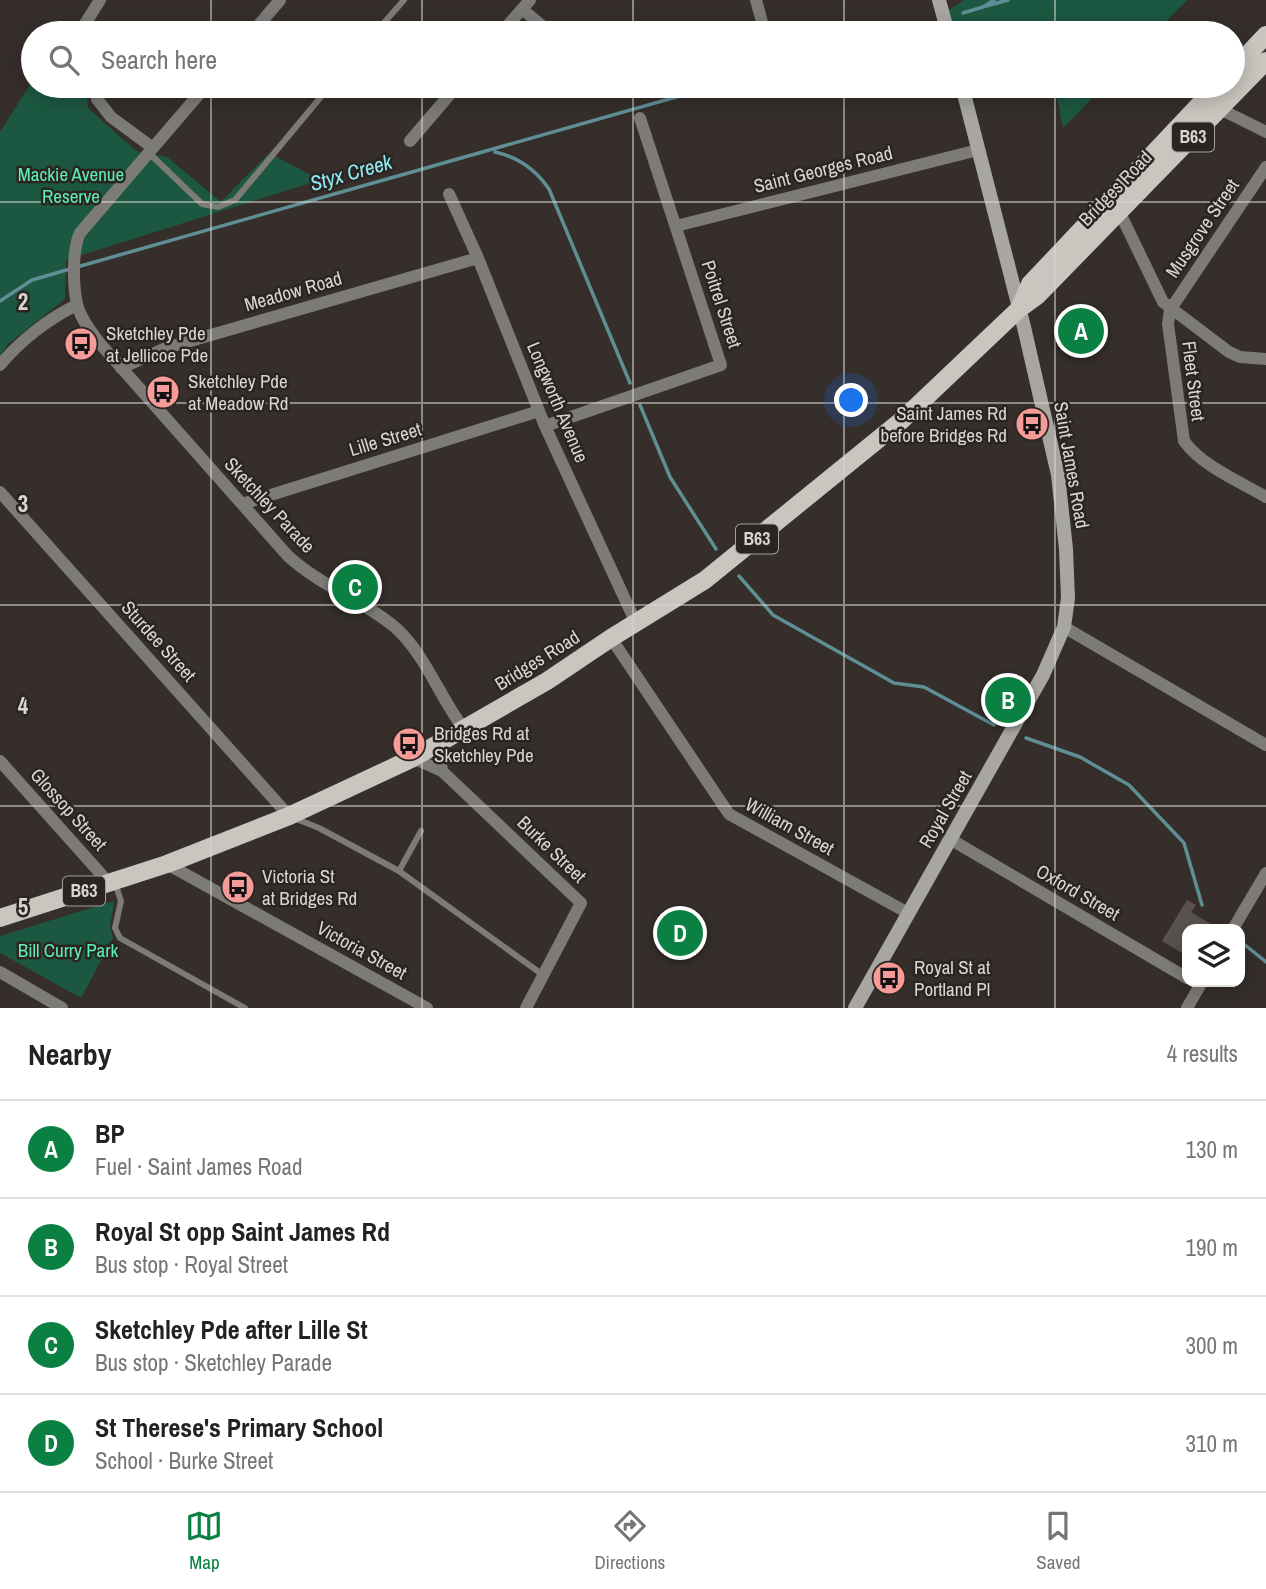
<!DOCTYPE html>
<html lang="en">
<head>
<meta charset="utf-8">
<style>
  :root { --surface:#fff; --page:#f6f6f6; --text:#222; --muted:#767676; --line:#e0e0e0; --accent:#0b8043 }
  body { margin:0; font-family:"Archivo Narrow",sans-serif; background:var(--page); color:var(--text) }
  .controls { position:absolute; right:21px; bottom:21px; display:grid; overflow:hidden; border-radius:14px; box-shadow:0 4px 18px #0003 }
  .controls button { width:63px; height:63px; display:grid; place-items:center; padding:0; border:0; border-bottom:2px solid var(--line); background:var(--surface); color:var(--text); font:35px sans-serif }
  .you { position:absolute; left:852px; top:401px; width:24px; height:24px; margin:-18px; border:5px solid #fff; border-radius:50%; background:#1a73e8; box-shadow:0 0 0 10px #1a73e833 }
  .badge { display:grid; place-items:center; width:46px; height:46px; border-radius:50%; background:var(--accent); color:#fff; font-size:23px; font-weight:700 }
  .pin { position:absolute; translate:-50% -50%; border:4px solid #fff; box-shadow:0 2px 7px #0006 }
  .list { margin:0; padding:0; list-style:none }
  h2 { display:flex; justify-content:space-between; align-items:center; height:91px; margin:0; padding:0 28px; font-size:30px }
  h2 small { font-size:23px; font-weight:400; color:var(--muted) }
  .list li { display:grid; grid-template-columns:46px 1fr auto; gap:21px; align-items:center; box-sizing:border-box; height:98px; padding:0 28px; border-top:2px solid var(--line) }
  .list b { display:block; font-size:26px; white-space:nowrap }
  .list p { margin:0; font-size:23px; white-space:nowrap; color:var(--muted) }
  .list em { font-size:23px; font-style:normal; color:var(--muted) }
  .icon { flex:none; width:38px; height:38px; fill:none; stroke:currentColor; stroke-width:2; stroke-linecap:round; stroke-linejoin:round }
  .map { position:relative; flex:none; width:1266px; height:1008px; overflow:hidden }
  .search { position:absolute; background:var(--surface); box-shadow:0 4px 18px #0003; left:21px; right:21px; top:21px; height:77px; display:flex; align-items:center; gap:18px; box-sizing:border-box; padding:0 24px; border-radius:38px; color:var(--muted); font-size:26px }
  .sheet { height:483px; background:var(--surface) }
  nav { display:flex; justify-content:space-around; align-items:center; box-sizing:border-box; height:98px; border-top:2px solid var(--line); background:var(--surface); font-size:19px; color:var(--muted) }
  nav a { display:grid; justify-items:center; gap:4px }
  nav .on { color:var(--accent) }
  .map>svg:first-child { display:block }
</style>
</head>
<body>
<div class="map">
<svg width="1266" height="1008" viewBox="0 0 1266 1008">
  <rect width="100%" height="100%" fill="#352e2b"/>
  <path fill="#1c5841" d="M964 0H1187L1155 33H1044L1042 22 999 33H948L942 15Z
    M33 80V86H86L88 108 136 151 167 157 221 202 269 153 320 180 66 260 65 299 8 344 0 356V132Z
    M1055 86H1104L1063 128Z
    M114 901 110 927 113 938 81 998 0 953V936Z"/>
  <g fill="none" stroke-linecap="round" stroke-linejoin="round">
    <path stroke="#5f8f95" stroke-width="3.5" d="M986 6 1008 0
      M963 13 983 7 994 0
      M894 33 927 24
      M495 152C518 157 536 170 549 189L630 383
      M77 267C289 205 503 148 715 86
      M0 301 32 280 70 269
      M640 405 670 477 716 549
      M739 576 773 615 894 683 924 687 994 725
      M1026 738 1080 757 1129 785 1184 843 1202 905
      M1245 945 1266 962"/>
  </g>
  <path fill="#59524e" d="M1187 900 1196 905 1191 912 1214 926 1212 929H1187V956L1162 941Z"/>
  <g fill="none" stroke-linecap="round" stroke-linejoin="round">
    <path stroke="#7c7b78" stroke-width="6" d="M375 33 404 0
      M149 153 202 204 218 207 235 200 330 86
      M294 818 319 828 399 871 543 975
      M399 871 421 831
      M115 883 121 901 115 928 120 938 245 1008"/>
    <path stroke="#7c7b78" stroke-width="12" d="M756 0 765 33
      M522 9 551 33
      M86 33 83 27 100 0
      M252 33 280 0
      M501 33 530 0
      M97 86V99L111 117 153 148
      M206 86 80 233C72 249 73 286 77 304 81 320 93 335 103 347L288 556C322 587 365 601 397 629 426 656 440 698 464 729
      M614 86 620 91
      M1220 109 1266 132
      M410 141 457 86
      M1266 167 1170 310 1168 324 1184 441C1203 467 1239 481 1266 497
      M449 194 478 258 545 426 636 623
      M1117 207 1163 302 1229 352 1240 357 1266 359
      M676 226 978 150
      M0 365C20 341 49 318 77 305
      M121 368 166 348 478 258
      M545 426 721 365 640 118
      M0 492 289 816
      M242 504 539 411
      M1064 627 1266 745
      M611 638 729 814 908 913
      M439 744 442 771
      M413 758 442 771 581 903 526 1008
      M0 761 109 883
      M950 839 1187 978
      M167 864 427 1008
      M1233 929 1266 873
      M0 972 62 1008
      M1187 1008 1202 982"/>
    <path stroke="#a7a6a0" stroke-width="14" d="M939 0 948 33
      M855 1008 1043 675 1064 627 1068 598 1066 549 1058 475 1024 327 962 86"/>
    <path stroke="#c9c6bf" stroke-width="18" d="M1233 70 1266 35
      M1019 309 1030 284 1217 86
      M0 918 167 864 289 816 413 758 547 681 611 638 705 580 902 420 1019 309 1037 296 1266 61"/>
  </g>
  <path fill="none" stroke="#d9d5d2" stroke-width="2" stroke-opacity="0.55" d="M211 0V33M422 0V33M633 0V33M844 0V33M1055 0V33M211 86V1008M422 86V1008M633 86V1008M844 86V1008M1055 86V1008M0 202H1266M0 403H1266M0 605H1266M0 806H1266"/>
  <defs>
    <symbol id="bus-disc" viewBox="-11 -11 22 22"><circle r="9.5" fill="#f59b98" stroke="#2b2521"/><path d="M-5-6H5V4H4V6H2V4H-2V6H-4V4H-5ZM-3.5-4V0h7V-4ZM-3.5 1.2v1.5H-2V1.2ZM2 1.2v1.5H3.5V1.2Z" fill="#111"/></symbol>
  </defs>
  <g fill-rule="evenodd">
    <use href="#bus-disc" x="62" y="325" width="38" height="38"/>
    <use href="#bus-disc" x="144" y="373" width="38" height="38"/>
    <use href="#bus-disc" x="1013" y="405" width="38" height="38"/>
    <use href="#bus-disc" x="390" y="725" width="38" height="38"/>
    <use href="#bus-disc" x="219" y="868" width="38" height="38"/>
    <use href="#bus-disc" x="870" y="959" width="38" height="38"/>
  </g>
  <g text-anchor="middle" stroke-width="5" stroke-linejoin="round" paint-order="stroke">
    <g fill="#2b2521" stroke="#a5a09d" stroke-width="2">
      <rect x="1172" y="122.5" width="42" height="29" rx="5"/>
      <rect x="736" y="524.5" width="42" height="29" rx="5"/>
      <rect x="63" y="876.5" width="42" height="29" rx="5"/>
    </g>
    <g font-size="18" font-weight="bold" fill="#d9d5d2">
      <text x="1193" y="143">B63</text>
      <text x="757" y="545">B63</text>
      <text x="84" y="897">B63</text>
    </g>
    <g font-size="19" fill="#d9d5d2" stroke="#2b2521">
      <text transform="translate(823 169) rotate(-14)" y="7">Saint Georges Road</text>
      <text transform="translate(1115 188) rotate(-46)" y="7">Bridges Road</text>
      <text transform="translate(1202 228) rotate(-56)" y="7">Musgrove Street</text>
      <text transform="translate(293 291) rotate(-16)" y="7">Meadow Road</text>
      <text transform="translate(722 304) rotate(72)" y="7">Poitrel Street</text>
      <text transform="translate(1194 381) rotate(83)" y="7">Fleet Street</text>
      <text transform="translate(558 402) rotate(67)" y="7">Longworth Avenue</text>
      <text transform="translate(385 439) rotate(-17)" y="7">Lille Street</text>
      <text transform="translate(1072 465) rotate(80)" y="7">Saint James Road</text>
      <text transform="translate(270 505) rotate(47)" y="7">Sketchley Parade</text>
      <text transform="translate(159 641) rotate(48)" y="7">Sturdee Street</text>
      <text transform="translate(537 660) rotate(-32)" y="7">Bridges Road</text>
      <text transform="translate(69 809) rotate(48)" y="7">Glossop Street</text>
      <text transform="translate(945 809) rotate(-60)" y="7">Royal Street</text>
      <text transform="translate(790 826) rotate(29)" y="7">William Street</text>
      <text transform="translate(552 849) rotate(44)" y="7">Burke Street</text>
      <text transform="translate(1078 892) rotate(30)" y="7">Oxford Street</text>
      <text transform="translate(362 950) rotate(29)" y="7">Victoria Street</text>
    </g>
    <g font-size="19" fill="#5deeb8" stroke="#2b2521">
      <text x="71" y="181">Mackie Avenue<tspan x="71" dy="22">Reserve</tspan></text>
      <text x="68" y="957">Bill Curry Park</text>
    </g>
    <g font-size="19" fill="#d9d5d2" stroke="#2b2521" text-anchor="start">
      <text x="106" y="340">Sketchley Pde<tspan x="106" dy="22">at Jellicoe Pde</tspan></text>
      <text x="188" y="388">Sketchley Pde<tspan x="188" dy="22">at Meadow Rd</tspan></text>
      <text x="1007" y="420" text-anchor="end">Saint James Rd<tspan x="1007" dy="22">before Bridges Rd</tspan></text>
      <text x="434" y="740">Bridges Rd at<tspan x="434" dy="22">Sketchley Pde</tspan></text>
      <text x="262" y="883">Victoria St<tspan x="262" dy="22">at Bridges Rd</tspan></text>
      <text x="914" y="974">Royal St at<tspan x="914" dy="22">Portland Pl</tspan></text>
    </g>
    <g font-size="21" font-style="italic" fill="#90ebf9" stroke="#2b2521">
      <text transform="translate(351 173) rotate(-16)" y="7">Styx Creek</text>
    </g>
  </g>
  <g font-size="23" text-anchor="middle" font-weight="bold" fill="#d9d5d2" stroke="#2b2521" stroke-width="5" stroke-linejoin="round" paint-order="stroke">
    <text x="23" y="310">2</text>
    <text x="23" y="512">3</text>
    <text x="23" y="714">4</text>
    <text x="23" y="915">5</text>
  </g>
</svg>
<div class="controls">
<button><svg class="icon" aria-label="layers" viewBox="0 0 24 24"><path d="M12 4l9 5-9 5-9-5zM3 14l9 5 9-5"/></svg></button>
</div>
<div class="you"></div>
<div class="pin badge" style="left:1081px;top:331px">A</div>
<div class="pin badge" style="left:1008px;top:700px">B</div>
<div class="pin badge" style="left:355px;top:587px">C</div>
<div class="pin badge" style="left:680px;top:933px">D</div>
<div class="search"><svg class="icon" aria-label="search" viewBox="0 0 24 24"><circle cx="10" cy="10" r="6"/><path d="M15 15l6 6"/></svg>Search here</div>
</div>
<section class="sheet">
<h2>Nearby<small>4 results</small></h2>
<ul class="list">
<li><span class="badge">A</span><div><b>BP</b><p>Fuel · Saint James Road</p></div><em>130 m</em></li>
<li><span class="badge">B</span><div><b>Royal St opp Saint James Rd</b><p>Bus stop · Royal Street</p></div><em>190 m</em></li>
<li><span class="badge">C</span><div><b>Sketchley Pde after Lille St</b><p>Bus stop · Sketchley Parade</p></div><em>300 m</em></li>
<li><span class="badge">D</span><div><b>St Therese's Primary School</b><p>School · Burke Street</p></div><em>310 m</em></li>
</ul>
</section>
<nav>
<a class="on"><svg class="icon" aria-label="map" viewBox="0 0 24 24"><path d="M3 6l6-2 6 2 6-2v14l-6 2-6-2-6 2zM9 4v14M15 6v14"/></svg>Map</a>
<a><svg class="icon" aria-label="directions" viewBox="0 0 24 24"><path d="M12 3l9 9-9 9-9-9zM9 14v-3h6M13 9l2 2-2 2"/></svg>Directions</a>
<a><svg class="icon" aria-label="saved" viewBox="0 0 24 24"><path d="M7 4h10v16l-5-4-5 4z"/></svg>Saved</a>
</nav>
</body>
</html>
